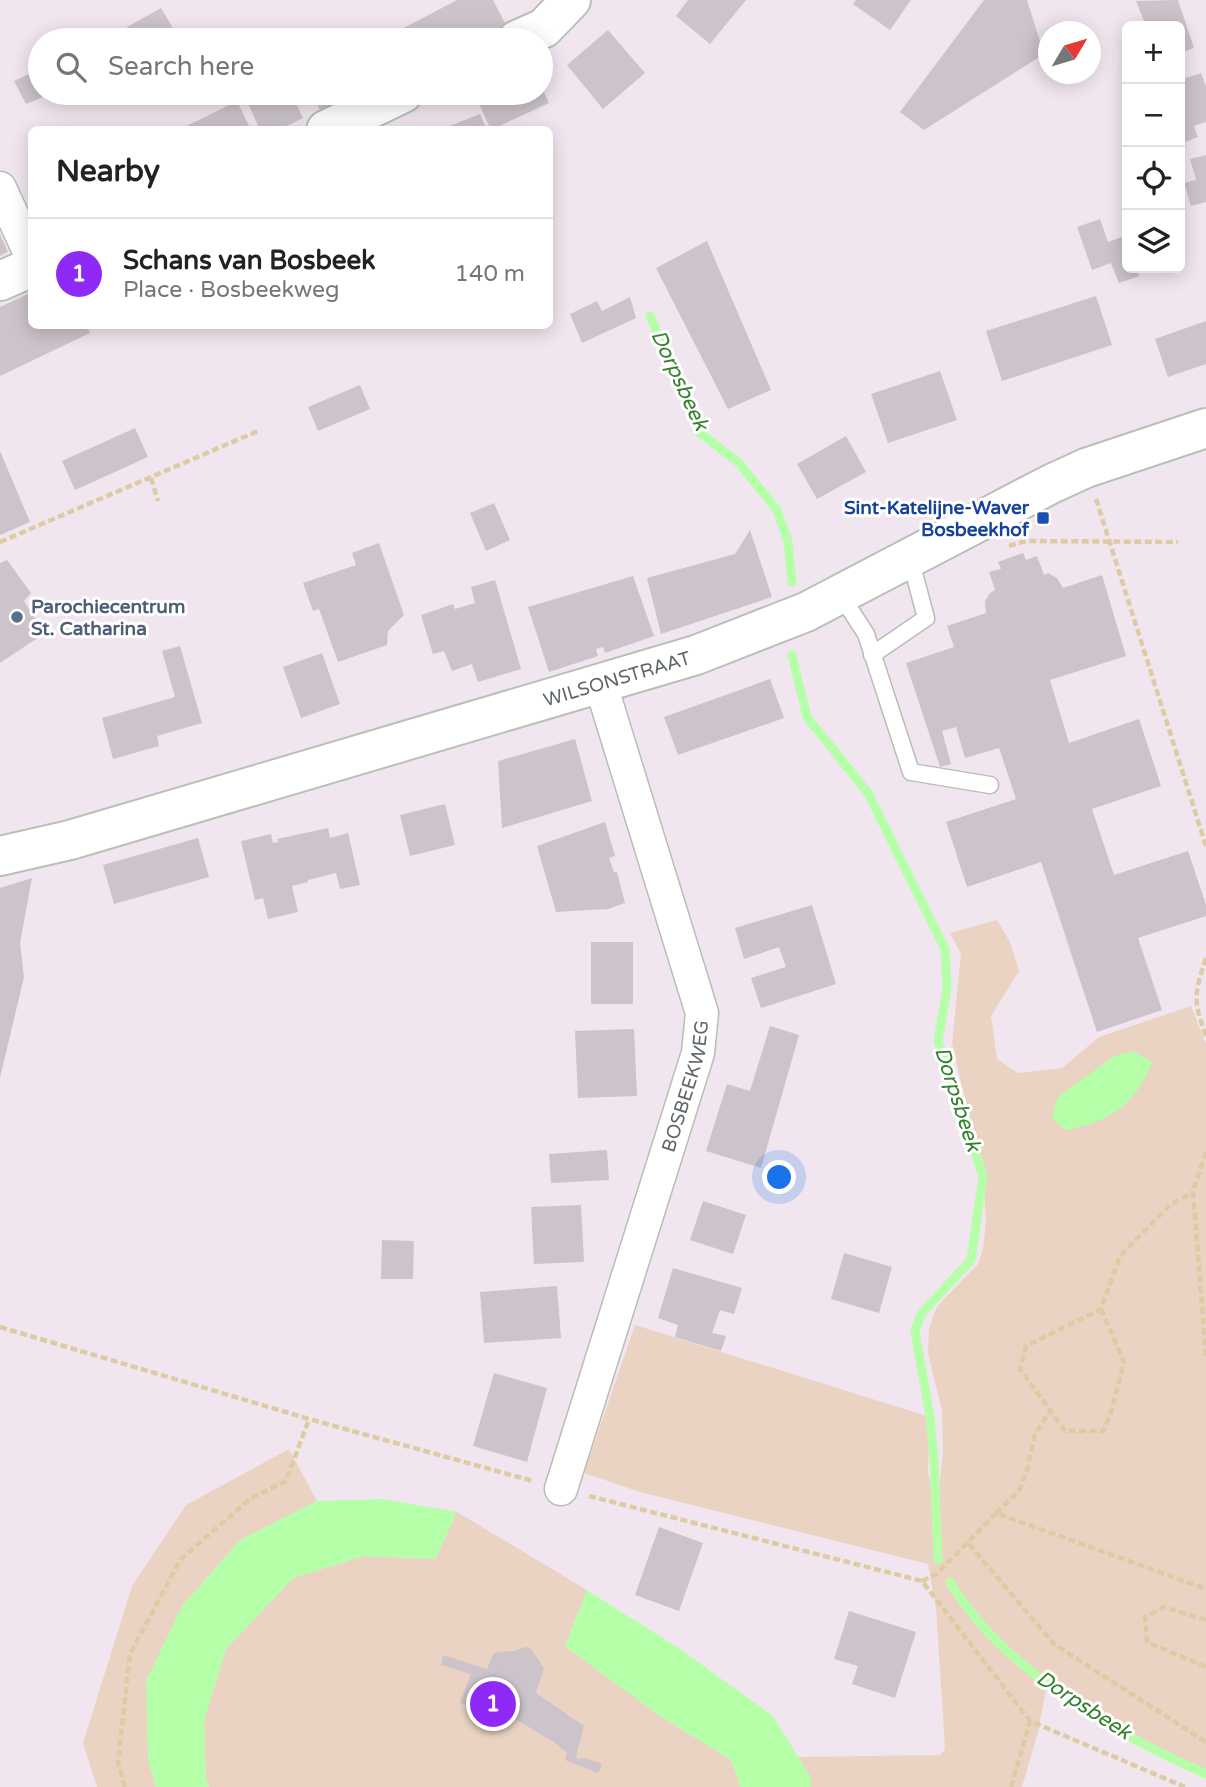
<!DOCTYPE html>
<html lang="en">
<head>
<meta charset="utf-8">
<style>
  :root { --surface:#fff; --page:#f2f2f2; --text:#222; --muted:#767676; --line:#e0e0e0; --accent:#8f29f5 }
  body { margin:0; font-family:"Varela Round",sans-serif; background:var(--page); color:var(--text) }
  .controls { position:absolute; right:21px; top:21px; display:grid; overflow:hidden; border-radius:10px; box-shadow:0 4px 18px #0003 }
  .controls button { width:63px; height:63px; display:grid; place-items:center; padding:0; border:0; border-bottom:2px solid var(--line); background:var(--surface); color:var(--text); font:35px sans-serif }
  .compass { position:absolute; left:1038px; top:21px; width:63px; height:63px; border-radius:50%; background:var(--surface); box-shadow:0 4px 18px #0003; rotate:52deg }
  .you { position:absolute; left:780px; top:1178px; width:24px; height:24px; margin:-18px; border:5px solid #fff; border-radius:50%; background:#1a73e8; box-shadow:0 0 0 10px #1a73e833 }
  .badge { display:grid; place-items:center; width:46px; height:46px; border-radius:50%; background:var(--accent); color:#fff; font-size:23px; font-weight:700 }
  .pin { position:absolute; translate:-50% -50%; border:4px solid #fff; box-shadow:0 2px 7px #0006 }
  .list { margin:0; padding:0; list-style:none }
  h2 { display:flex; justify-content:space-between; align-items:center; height:91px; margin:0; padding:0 28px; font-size:30px }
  h2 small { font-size:23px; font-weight:400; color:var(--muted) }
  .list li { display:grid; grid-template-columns:46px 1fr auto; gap:21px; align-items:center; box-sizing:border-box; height:112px; padding:0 28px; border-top:2px solid var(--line) }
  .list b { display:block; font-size:26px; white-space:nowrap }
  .list p { margin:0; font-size:23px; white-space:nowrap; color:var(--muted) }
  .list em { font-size:23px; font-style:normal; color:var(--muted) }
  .icon { flex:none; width:38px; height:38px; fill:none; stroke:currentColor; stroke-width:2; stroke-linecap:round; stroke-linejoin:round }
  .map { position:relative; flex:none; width:1206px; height:1787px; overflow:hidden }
  .search { position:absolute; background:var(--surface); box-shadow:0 4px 18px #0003; left:28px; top:28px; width:525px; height:77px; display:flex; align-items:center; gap:18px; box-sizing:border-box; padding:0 24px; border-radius:38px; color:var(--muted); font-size:26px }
  .panel { position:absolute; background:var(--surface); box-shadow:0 4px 18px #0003; left:28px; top:126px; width:525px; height:203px; border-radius:10px }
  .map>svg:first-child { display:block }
</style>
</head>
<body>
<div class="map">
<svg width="1206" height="1787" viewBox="0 0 1206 1787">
  <rect width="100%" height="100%" fill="#f1e6ef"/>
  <path fill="#ead3c2" d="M997 920 1010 942 1019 971 991 1016 997 1059 1018 1073 1062 1068 1099 1037 1191 1006 1206 1044V1774L1161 1754 1047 1685 1038 1732 1022 1787H811L810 1776 798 1757 940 1755 945 1749 936 1609 928 1564 640 1492 584 1473 635 1325 930 1417 928 1472 936 1511 943 1453 942 1411 928 1353 929 1329 935 1311 941 1302 978 1264 983 1249 986 1221 983 1176 952 1043 961 954 950 933Z
    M289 1449 317 1501 240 1540 182 1606 148 1760 156 1787H97L83 1743 132 1586 186 1505Z
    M457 1512 587 1590 565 1646 659 1715 731 1760 741 1787H209L206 1779 204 1720 226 1649 293 1578 363 1556 435 1559Z"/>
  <path fill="#b5ffa8" d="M1133 1051 1152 1062C1135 1105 1110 1122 1065 1130L1052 1118 1057 1098 1114 1056Z
    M382 1499 457 1512 435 1559 363 1556 293 1578 226 1649 204 1720 206 1779 209 1787H156L148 1760 146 1681 182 1606 240 1540 317 1501Z
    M587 1590 680 1649 773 1716 810 1776 811 1787H741L731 1760 659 1715 565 1646Z"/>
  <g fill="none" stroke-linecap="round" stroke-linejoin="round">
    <path stroke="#b5ffa8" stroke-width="9" d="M650 316 700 433 739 463 777 510 788 542 792 582
      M792 655 807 717 868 793 945 949 947 988 938 1041 983 1176 971 1260 921 1314 915 1332 930 1417 934 1459 938 1560
      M950 1582C1002 1669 1115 1734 1206 1774"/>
  </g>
  <path fill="#ccc3cb" d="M457 0H493L506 25 476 40H406L400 30Z
    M688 0H746L710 44 676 16Z
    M856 0H911L890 30 853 4Z
    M984 0H1027L1044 54 924 130 900 112Z
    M1178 0 1194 48 1180 53V26H1146L1136 1Z
    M161 8 174 30 155 40H135L127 27Z
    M608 30 645 73 603 109 567 65Z
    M40 69V93H53L26 104 14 81Z
    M1201 73 1206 86V122L1194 126 1198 137 1180 144V80Z
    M541 85 549 103 491 130 474 93H541Z
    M270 93H291L303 118 279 130H260L248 103Z
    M312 93H370L322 114Z
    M237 101 251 130H178L209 115Z
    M480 114 487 130H442V129Z
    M1206 155V202L1191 206 1184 183 1196 180 1190 159Z
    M1100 219 1108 242 1127 235V268H1136L1139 276 1119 283 1111 263 1092 270 1077 227Z
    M0 234 8 252 0 256Z
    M707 241 771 390 728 409 656 268Z
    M32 292V326H87L90 333 0 376V307Z
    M1096 296 1112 345 1002 381 986 331Z
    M630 297 636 318 582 343 570 314 597 301 602 311Z
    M1206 321V364L1168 377 1155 339Z
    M940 371 957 420 888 443 871 394Z
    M360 385 370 409 318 431 308 407Z
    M135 428 148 457 75 490 62 461Z
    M846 436 866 472 817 499 797 464Z
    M0 451 30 522 0 535Z
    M494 503 510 540 486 551 470 513Z
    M750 530 772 597 661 634 647 578 735 554Z
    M379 543 404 615 388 631 387 645 338 662 319 609 313 611 303 583 356 565 352 553Z
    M1023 553 1026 560 1037 556 1044 575 1048 573 1057 578 1063 588 1102 575 1126 656 1050 680 1069 743 1139 719 1161 786 1092 809 1114 875 1188 851 1206 905V916L1138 938 1162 1010 1097 1032 1041 862 967 887 946 822 1016 799 999 748 965 758 956 727 942 731 951 764 940 767 906 663 954 647 947 626 986 613 985 601 990 593 995 590 989 572 1001 569 998 562Z
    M7 560 31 593 24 601 45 633 0 663V563Z
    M633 576 654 636 605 653 603 647 596 649 598 656 549 672 528 607Z
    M495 580 521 669 478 682 472 664 452 671 444 651 433 654 421 615 453 604 455 609 475 603 471 587Z
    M180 646 202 723 157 736 159 746 113 759 102 718 175 697 162 651Z
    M322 653 340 704 301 718 283 667Z
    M770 679 784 718 678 755 664 717Z
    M575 739 592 801 502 828 498 761Z
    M445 804 455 845 410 856 400 815Z
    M605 822 615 856 609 858 614 872H617L625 903 608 909 556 912 537 846Z
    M328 828 330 838 348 833 360 885 340 889 336 873 308 880V882L292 886 298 912 268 919 263 898 255 900 241 841 271 834 273 843 278 842 277 839Z
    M198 838 209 877 114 904 103 865Z
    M32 878 20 943 24 977 0 1078V888Z
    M812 905 836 984 761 1008 751 978 786 967 779 947 744 959 735 928Z
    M591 942H633V1004H591Z
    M770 1026 799 1035 761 1168 706 1151 727 1084 750 1091Z
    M634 1029 637 1096 578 1098 575 1031Z
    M607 1150 609 1180 551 1183 549 1154Z
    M703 1201 746 1215 733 1254 690 1240Z
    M581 1205 584 1262 534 1264 531 1207Z
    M382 1240 414 1241 413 1279H381Z
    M844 1253 892 1267 879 1313 831 1299Z
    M673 1268 742 1288 734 1314 720 1310 712 1333 726 1336 721 1351 675 1337 678 1325 658 1318Z
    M557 1286 561 1338 484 1343 480 1292Z
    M494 1373 547 1388 527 1462 473 1446Z
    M659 1527 703 1543 679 1611 635 1595Z
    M849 1611 916 1632 895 1698 852 1684 858 1666 834 1659Z
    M525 1647 530 1648 544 1668 536 1693 584 1726 576 1756 577 1759 585 1758 602 1764 598 1773 565 1760 567 1753 554 1742 512 1717 460 1703 471 1674 441 1665 443 1655 487 1669 493 1655 496 1652 514 1651Z"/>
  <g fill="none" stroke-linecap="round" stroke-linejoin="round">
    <defs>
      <path id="lane" d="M840 594 866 634 911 772 990 785
        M872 655 926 618 910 558"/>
      <g id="street">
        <path d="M0 188 32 258"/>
        <path id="s1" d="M561 1489 698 1053 702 1013 600 682"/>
      </g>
      <g id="secondary">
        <path d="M517 40 544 28 571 0"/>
        <path d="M326 130 403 93"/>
        <path d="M0 281 32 267"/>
        <path id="s2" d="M0 856 70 840 696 655 806 612 1051 484 1086 468 1206 428"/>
      </g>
    </defs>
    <use href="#lane" stroke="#b7beb7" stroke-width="19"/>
    <use href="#street" stroke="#b7beb7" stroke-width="35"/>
    <use href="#secondary" stroke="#b8c1b8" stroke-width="42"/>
    <path stroke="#ddcba4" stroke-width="4.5" stroke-dasharray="7 3.5" stroke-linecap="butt" d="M151 478 158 501
      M1096 499 1206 846
      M0 542 258 431
      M1009 546 1026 541 1178 542
      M1206 958C1194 994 1193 1000 1206 1036
      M1206 1152 1193 1192 1206 1356
      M1101 1309 1124 1362 1110 1416 1103 1431H1065L1020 1369 1026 1346 1101 1309 1120 1256 1171 1204 1193 1192
      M0 1327 309 1419 533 1481
      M589 1496 922 1581 1030 1721 1185 1787
      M996 1513 1019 1491 1027 1470 1035 1434 1050 1411
      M969 1544 1054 1644 1206 1742
      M922 1581 937 1574 996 1513 1206 1589
      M1206 1620 1164 1607 1145 1617 1147 1642 1206 1667
      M125 1787 118 1762 130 1654 180 1560 251 1498 286 1481 309 1419
      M1011 1787 1030 1721"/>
    <use href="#lane" stroke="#fff" stroke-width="16"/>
    <use href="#street" stroke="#fff" stroke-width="32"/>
    <use href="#secondary" stroke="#fff" stroke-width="38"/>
  </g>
  <rect fill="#1a4fb4" stroke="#fff" stroke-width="2.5" x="1036" y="511" width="14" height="14" rx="3.5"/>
  <circle fill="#5c6f8a" stroke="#fff" stroke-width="2.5" cx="17" cy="617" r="7"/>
  <g text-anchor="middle" stroke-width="6" stroke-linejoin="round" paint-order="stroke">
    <g font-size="19" font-weight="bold" fill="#164399" stroke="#fff" text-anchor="end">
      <text x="1029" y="514">Sint-Katelijne-Waver<tspan x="1029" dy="22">Bosbeekhof</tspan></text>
    </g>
    <g font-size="19" font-weight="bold" fill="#4e5e75" stroke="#fff" text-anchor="start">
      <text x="31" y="613">Parochiecentrum<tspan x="31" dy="22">St. Catharina</tspan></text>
    </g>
    <g font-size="19" fill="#5e685e" stroke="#fff">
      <text dy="7" stroke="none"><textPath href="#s2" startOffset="642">WILSONSTRAAT</textPath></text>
      <text dy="7" stroke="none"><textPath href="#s1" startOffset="422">BOSBEEKWEG</textPath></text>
    </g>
    <g font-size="21" font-style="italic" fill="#34812e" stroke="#fff">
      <text transform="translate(680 380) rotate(65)" y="7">Dorpsbeek</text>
      <text transform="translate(958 1099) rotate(72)" y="7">Dorpsbeek</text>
      <text transform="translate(1084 1705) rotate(33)" y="7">Dorpsbeek</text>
    </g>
  </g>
</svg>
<div class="controls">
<button>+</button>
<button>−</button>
<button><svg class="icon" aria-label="locate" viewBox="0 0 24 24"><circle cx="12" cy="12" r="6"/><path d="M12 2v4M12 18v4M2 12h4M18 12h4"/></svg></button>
<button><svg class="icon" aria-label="layers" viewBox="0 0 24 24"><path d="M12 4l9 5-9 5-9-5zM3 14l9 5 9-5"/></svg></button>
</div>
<svg class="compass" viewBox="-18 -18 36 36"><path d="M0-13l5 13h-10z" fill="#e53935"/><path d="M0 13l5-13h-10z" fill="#767676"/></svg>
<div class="you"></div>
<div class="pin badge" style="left:493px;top:1704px">1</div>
<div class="search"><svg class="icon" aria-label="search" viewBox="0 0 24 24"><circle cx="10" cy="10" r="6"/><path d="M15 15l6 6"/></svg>Search here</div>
<section class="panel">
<h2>Nearby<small></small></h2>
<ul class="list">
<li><span class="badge">1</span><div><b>Schans van Bosbeek</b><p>Place · Bosbeekweg</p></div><em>140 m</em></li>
</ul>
</section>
</div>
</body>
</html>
